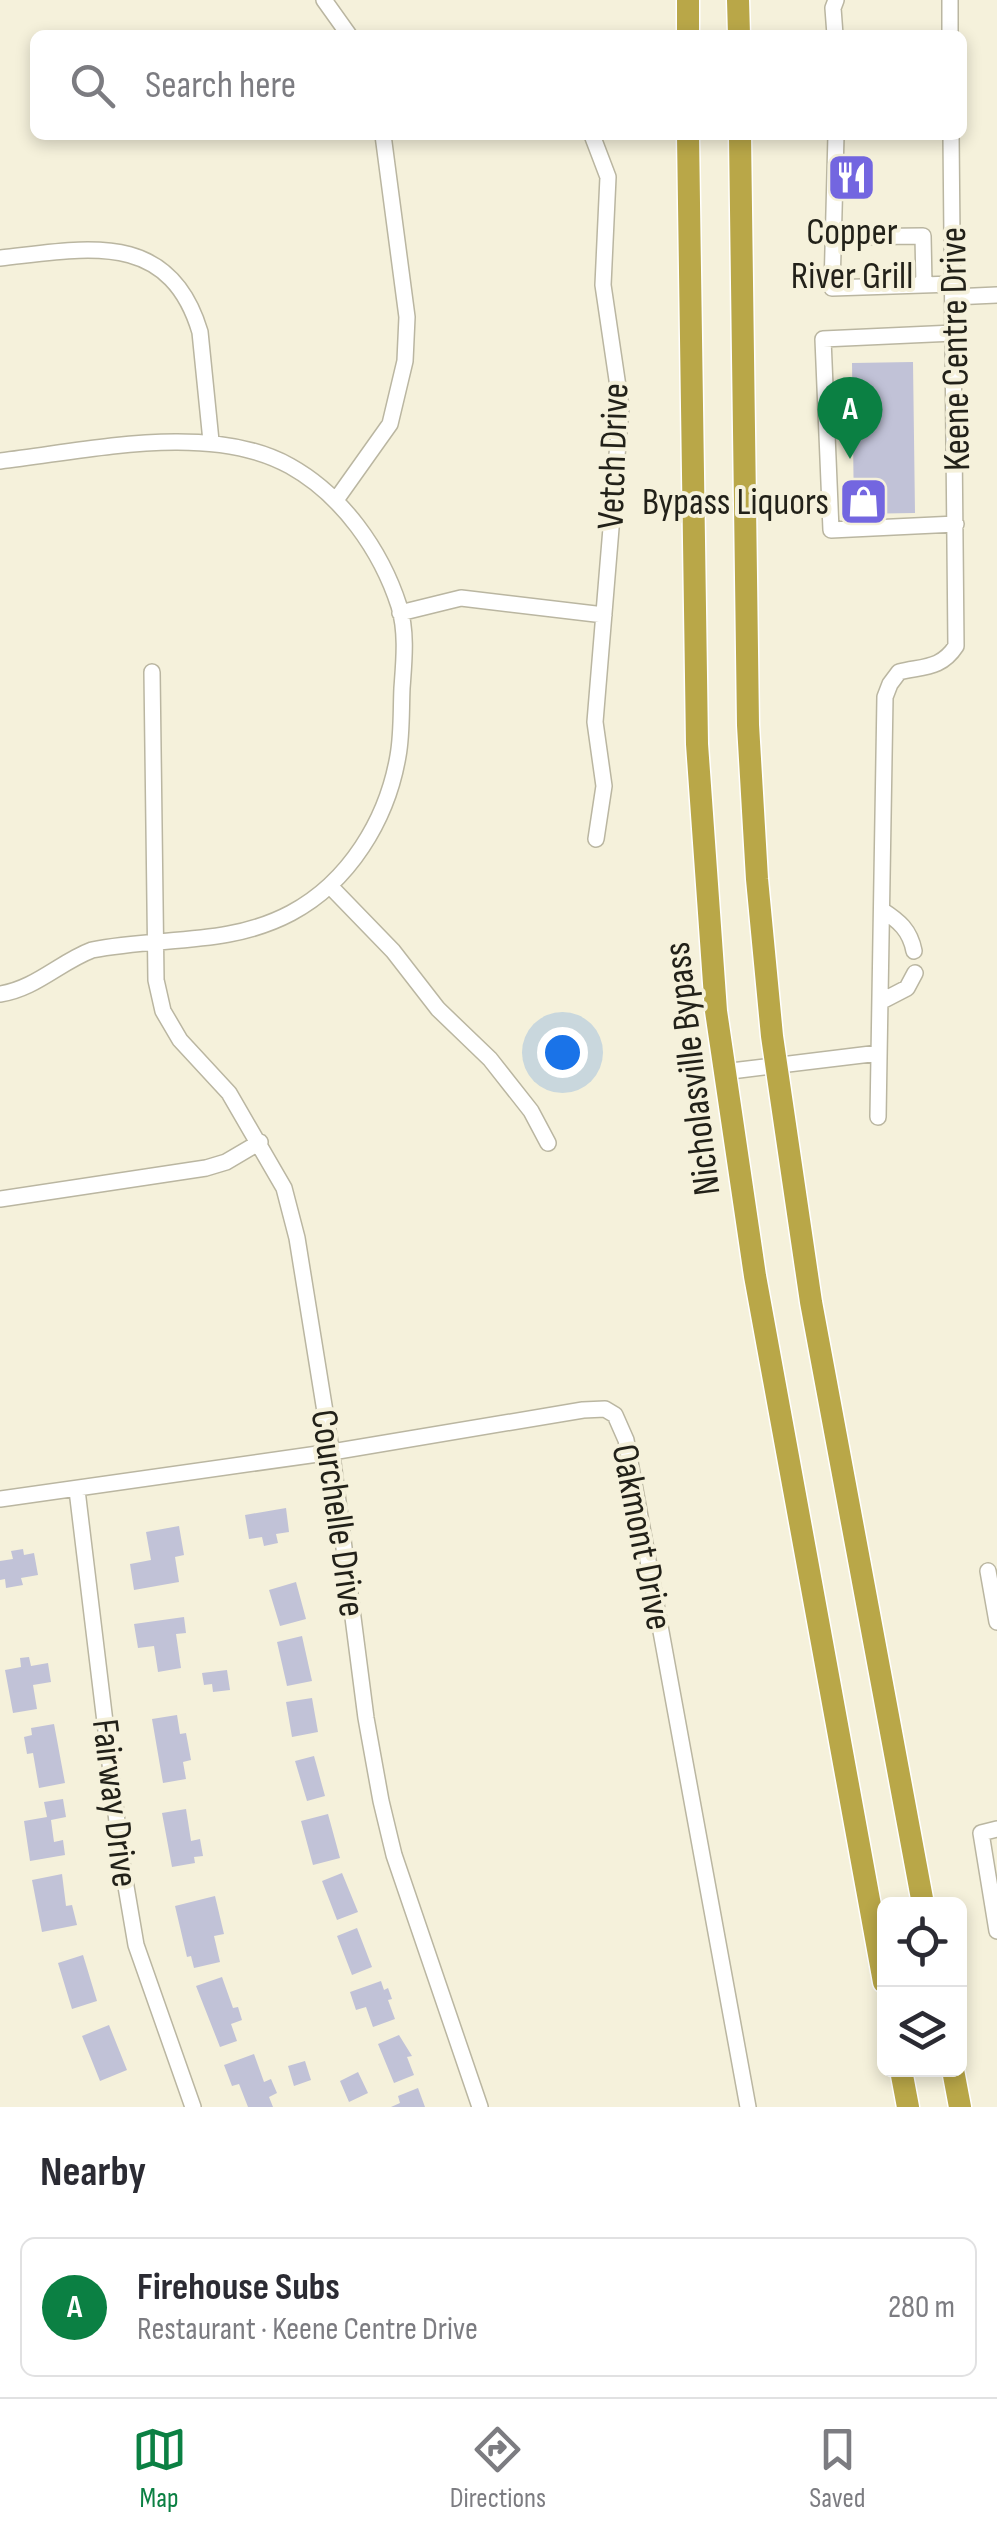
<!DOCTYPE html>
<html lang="en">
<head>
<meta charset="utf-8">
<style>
  :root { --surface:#fff; --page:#f2f2f3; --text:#2b2b33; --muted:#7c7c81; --line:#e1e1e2; --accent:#0b8043 }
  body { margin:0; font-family:"Sofia Sans Condensed",sans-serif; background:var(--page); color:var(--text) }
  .controls { position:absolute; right:30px; bottom:30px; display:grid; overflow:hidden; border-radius:15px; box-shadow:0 5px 15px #0003 }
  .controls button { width:90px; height:90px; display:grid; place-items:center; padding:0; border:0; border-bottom:2px solid var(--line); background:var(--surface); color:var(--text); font:50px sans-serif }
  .you { position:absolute; left:562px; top:1052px; width:35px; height:35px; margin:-25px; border:8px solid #fff; border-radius:50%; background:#1a73e8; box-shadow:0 0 0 15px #1a73e833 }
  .badge { display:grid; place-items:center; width:65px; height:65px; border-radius:50%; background:var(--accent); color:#fff; font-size:32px; font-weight:700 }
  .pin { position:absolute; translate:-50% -82px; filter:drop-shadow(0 2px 5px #0008) }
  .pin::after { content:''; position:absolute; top:52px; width:35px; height:30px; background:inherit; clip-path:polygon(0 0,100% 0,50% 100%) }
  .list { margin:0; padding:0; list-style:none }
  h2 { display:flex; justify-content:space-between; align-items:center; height:130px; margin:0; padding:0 40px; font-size:42px }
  h2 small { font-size:32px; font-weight:400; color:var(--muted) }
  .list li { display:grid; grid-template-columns:65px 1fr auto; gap:30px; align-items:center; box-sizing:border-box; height:140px; margin:0 20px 20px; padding:0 20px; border:2px solid var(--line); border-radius:15px }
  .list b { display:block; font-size:38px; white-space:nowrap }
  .list p { margin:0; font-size:32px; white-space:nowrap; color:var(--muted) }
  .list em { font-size:32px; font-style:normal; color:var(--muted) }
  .icon { flex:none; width:55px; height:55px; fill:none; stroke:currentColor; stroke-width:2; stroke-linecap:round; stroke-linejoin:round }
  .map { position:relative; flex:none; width:997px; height:2107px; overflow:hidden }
  .search { position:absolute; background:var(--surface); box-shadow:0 5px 15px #0003; left:30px; right:30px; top:30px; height:110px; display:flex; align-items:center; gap:25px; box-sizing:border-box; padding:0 35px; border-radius:15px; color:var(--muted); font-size:38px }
  .sheet { height:290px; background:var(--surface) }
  nav { display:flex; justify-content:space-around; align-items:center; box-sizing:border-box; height:140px; border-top:2px solid var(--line); background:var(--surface); font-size:28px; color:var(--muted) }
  nav a { display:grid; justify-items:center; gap:5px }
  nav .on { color:var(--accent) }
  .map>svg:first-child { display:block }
</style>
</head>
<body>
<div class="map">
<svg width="997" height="2107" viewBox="0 0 997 2107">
  <rect width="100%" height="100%" fill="#f5f1db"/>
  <path fill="#c1c2d7" d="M913 362 915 513 854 514 852 363Z
    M286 1508 289 1532 276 1534 278 1543 264 1546 262 1537 249 1539 245 1515Z
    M179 1526 184 1555 175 1557 179 1582 134 1590 130 1564 151 1560 146 1532Z
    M23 1549 24 1555 34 1553 38 1575 21 1578 23 1585 6 1588 5 1579 0 1580V1561L13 1559 11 1551Z
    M296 1582 306 1619 280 1626 269 1590Z
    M184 1617 186 1633 176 1634 181 1668 158 1672 154 1646 138 1648 134 1624Z
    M302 1636 312 1681 287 1686 277 1642Z
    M29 1657 31 1666 48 1663 51 1682 33 1685 37 1709 13 1713 5 1670 21 1667 20 1658Z
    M227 1670 230 1690 213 1692 212 1684 204 1685 202 1673Z
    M312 1698 318 1732 292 1737 286 1702Z
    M177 1715 180 1734 186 1733 191 1760 183 1762 186 1779 163 1783 152 1719Z
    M54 1724 65 1783 39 1788 33 1753 27 1754 24 1737 32 1735 31 1728Z
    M314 1756 325 1796 307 1801 295 1761Z
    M63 1799 66 1817 51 1820 54 1842 63 1840 65 1855 30 1861 24 1821 47 1817 44 1802Z
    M186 1809 191 1841 200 1839 203 1856 194 1857 195 1863 172 1867 162 1813Z
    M328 1814 340 1858 313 1865 301 1821Z
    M342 1873 358 1912 337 1920 322 1881Z
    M62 1874 66 1906 72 1905 77 1925 42 1932 32 1880Z
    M215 1896 224 1934 214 1936 220 1962 194 1968 191 1956 187 1957 175 1906Z
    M357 1928 372 1967 352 1975 337 1936Z
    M83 1955 97 2001 72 2009 58 1963Z
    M222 1977 233 2008 238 2007 242 2020 231 2024 237 2041 220 2047 196 1986Z
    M381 1981 384 1990 388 1988 392 1999 388 2000 395 2019 373 2027 366 2007 356 2010 350 1992Z
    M109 2025 127 2070 100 2081 82 2036Z
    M399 2035 412 2056 407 2057 414 2075 394 2083 378 2044Z
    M254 2054 264 2082 271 2079 277 2093 269 2097 273 2107H248L239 2084 232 2086 224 2065Z
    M305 2061 311 2080 294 2086 288 2066Z
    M358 2072 368 2093 349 2102 340 2081Z
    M418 2088 425 2107H391L400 2103 398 2096Z"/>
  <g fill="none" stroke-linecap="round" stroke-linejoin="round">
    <defs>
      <path id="minor" d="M324 0 349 35
        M950 0V35
        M835 35 833 8 836 0
        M592 135 608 177 603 285 621 407 595 722 604 786 596 839
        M836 135 832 288 953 284
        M833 237 923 236 924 285
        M0 258C84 249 169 228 200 332L211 441
        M953 297 997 295
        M954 333 823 339 831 530 956 524
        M0 461C88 451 209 421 290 466 342 495 381 550 399 606 407 632 404 661 402 688 401 711 402 734 398 756 387 820 349 882 291 913 227 947 160 936 92 950 60 962 35 989 0 994
        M336 500 390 424 405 361 407 317 383 135
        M400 613 461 598 604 615
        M152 672 156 980 163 1011 180 1040 229 1093 284 1188 297 1238 332 1455 366 1718 381 1801 394 1855 480 2107
        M330 886 393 951 438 1009 490 1059 531 1111 548 1143
        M882 910C899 921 910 930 914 951
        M880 1002 907 988 915 973
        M723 1072 879 1053
        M878 1117 885 697 890 684 899 672C924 666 941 669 956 646L951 135
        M0 1199 206 1168 226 1162 260 1142
        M77 1490 122 1863 136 1945 193 2107
        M0 1499 332 1452 583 1410 605 1409 615 1415 626 1440 748 2107
        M988 1571 997 1622
        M997 1829 981 1833 997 1931"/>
      <path id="highway" d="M688 0V35
        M738 0 739 35
        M688 135 697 744 716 1011 755 1276 884 1982
        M740 135 748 725 757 879 772 1036 811 1302 923 1904
        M901 2070 908 2107
        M953 2070 960 2107"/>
    </defs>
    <use href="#minor" stroke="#bab6a1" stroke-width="18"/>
    <use href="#highway" stroke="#fff" stroke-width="25"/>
    <use href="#minor" stroke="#fff" stroke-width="15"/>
    <use href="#highway" stroke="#b9a748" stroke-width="22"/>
  </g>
  <defs>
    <symbol id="restaurant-square" viewBox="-11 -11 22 22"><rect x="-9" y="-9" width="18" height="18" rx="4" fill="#7366e0" stroke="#f5f1db"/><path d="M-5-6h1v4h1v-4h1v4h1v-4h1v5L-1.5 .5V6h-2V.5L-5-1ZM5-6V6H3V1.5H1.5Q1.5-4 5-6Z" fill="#fff"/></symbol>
    <symbol id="shop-square" viewBox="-11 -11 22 22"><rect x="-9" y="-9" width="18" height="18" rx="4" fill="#7366e0" stroke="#f5f1db"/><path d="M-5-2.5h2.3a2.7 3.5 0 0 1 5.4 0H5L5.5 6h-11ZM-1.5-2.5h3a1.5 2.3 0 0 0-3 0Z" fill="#fff"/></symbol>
  </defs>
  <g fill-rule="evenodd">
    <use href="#restaurant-square" x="824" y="150" width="55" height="55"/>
    <use href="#shop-square" x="836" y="474" width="55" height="55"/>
  </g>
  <g text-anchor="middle" stroke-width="8" stroke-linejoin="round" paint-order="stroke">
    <g font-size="38" fill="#222119" stroke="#f5f1db">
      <text x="852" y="244">Copper<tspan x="852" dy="44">River Grill</tspan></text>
      <text x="829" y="514" text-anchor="end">Bypass Liquors</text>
    </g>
    <g font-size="38" fill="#222119" stroke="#f5f1db">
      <text transform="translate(954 349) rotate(-91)" y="13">Keene Centre Drive</text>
      <text transform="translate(612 456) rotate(-88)" y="13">Vetch Drive</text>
      <text transform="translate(691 1069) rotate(-97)" y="13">Nicholasville Bypass</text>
      <text transform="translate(339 1513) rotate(82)" y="13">Courchelle Drive</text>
      <text transform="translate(643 1537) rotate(79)" y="13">Oakmont Drive</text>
      <text transform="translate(116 1803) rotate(83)" y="13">Fairway Drive</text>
    </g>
  </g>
</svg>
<div class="controls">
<button><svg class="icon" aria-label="locate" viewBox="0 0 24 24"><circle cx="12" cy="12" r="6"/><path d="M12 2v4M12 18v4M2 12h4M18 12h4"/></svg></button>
<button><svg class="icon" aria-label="layers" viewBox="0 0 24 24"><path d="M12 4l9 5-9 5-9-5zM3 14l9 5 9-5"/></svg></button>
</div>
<div class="you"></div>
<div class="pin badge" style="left:850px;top:459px">A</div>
<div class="search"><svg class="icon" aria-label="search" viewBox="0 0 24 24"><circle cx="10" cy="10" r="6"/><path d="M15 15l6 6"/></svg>Search here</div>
</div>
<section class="sheet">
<h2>Nearby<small></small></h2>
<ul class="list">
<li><span class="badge">A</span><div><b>Firehouse Subs</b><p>Restaurant · Keene Centre Drive</p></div><em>280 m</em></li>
</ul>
</section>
<nav>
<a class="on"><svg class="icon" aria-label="map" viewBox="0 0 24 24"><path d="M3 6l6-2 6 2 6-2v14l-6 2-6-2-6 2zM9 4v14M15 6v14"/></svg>Map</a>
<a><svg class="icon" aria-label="directions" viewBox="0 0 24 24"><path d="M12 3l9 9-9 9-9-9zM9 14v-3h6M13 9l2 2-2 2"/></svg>Directions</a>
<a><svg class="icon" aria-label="saved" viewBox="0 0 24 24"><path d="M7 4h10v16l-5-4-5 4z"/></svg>Saved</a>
</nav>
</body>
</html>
